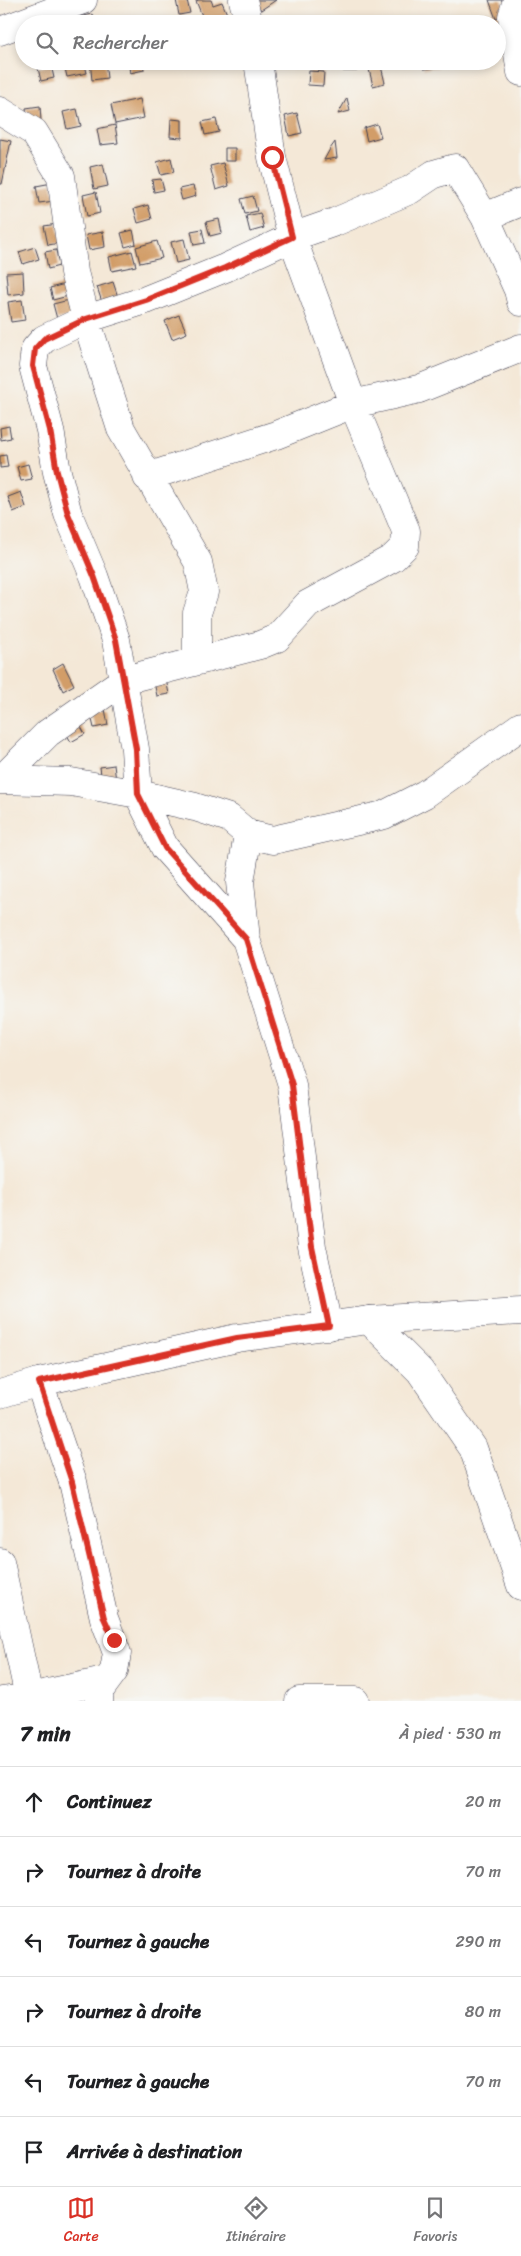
<!DOCTYPE html>
<html lang="fr">
<head>
<meta charset="utf-8">
<style>
  :root { --surface:#fff; --page:#f6f6f6; --text:#202124; --muted:#757577; --line:#e0e0e0; --accent:#d93025 }
  body { margin:0; font-family:Sriracha,sans-serif; background:var(--page); color:var(--text) }
  .stop { position:absolute; width:15px; height:15px; margin:-11px; border:4px solid #d93025; border-radius:50%; background:#fff }
  .stop.end { background:#d93025; border-color:#fff; box-shadow:0 1px 5px #0008 }
  .list { margin:0; padding:0; list-style:none }
  h2 { display:flex; justify-content:space-between; align-items:center; height:65px; margin:0; padding:0 20px; font-size:21px }
  h2 small { font-size:16px; font-weight:400; color:var(--muted) }
  .list li { display:grid; grid-template-columns:32px 1fr auto; gap:15px; align-items:center; box-sizing:border-box; height:70px; padding:0 20px; border-top:1px solid var(--line) }
  .list b { display:block; font-size:19px; white-space:nowrap }
  .list em { font-size:16px; font-style:normal; color:var(--muted) }
  .icon { flex:none; width:28px; height:28px; fill:none; stroke:currentColor; stroke-width:2; stroke-linecap:round; stroke-linejoin:round }
  .map { position:relative; flex:none; width:521px; height:1701px; overflow:hidden }
  .search { position:absolute; background:var(--surface); box-shadow:0 2px 8px #0003; left:15px; right:15px; top:15px; height:55px; display:flex; align-items:center; gap:12px; box-sizing:border-box; padding:0 18px; border-radius:28px; color:var(--muted); font-size:19px }
  .sheet { height:485px; background:var(--surface) }
  nav { display:flex; justify-content:space-around; align-items:center; box-sizing:border-box; height:70px; border-top:1px solid var(--line); background:var(--surface); font-size:14px; color:var(--muted) }
  nav a { display:grid; justify-items:center; gap:2px }
  nav .on { color:var(--accent) }
  .map>svg:first-child { display:block }
</style>
</head>
<body>
<div class="map">
<svg width="521" height="1701" viewBox="0 0 521 1701">
  <rect width="100%" height="100%" fill="#f6f6f2"/>
  <filter id="ink" filterUnits="userSpaceOnUse"><feTurbulence type="fractalNoise" baseFrequency=".02" numOctaves="2"/><feDisplacementMap in="SourceGraphic" scale="10" xChannelSelector="R" yChannelSelector="G"/><feConvolveMatrix kernelMatrix="1 2 1 2 8 2 1 2 1" color-interpolation-filters="sRGB"/></filter>
  <filter id="wash" filterUnits="userSpaceOnUse"><feTurbulence type="fractalNoise" baseFrequency=".0096" numOctaves="4" result="noise"/><feDisplacementMap in="SourceGraphic" scale="20" xChannelSelector="R" yChannelSelector="G"/><feGaussianBlur stdDeviation="1.12" result="paint"/><feColorMatrix in="noise" values="0 0 0 0 0 0 0 0 0 0 0 0 0 0 0 0 0 1.4 0 .05"/><feComposite in="paint" operator="in"/></filter>
  <g filter="url(#wash)">
    <rect width="100%" height="100%" fill="#f4e8d7"/>
    <g id="blocks">
      <path fill="#d29d67" d="M176 0H187L190 13 179 15Z
        M199 0H211L213 5 222 2 227 14 205 23 196 1Z
        M257 0H276L261 10 255 1Z
        M489 0H502L507 15 496 19Z
        M93 14 95 24H80L79 17Z
        M76 61H84L87 73 67 77 64 64Z
        M90 61H105L107 78 92 80Z
        M128 61H143L144 70 130 73Z
        M343 61H357V71H343Z
        M423 61H438L439 67 424 69Z
        M380 62 385 83 373 86 368 65Z
        M51 65 54 78 41 81 38 68Z
        M309 71 324 72 323 86 308 85Z
        M347 98 350 111 338 114Z
        M140 99 144 118 115 124 111 105Z
        M40 106 41 121 28 122 26 108Z
        M77 109 81 126 67 129 63 112Z
        M297 113 302 133 289 136 285 116Z
        M171 119 182 120V138L170 137Z
        M216 119 219 132 205 135 202 122Z
        M377 124 381 137 367 141 364 128Z
        M115 125 118 143 100 145 97 129Z
        M0 139 11 141 2 184H0Z
        M335 142 337 158 324 160 330 149Z
        M225 148H235V161H225Z
        M171 158 174 172 161 175 157 162Z
        M223 163 229 186 216 190 210 166Z
        M103 164 108 186 94 189 90 167Z
        M161 179 164 190 154 192 152 180Z
        M52 183 55 201 39 203 36 186Z
        M193 186 196 196 182 200 179 189Z
        M96 192 100 213 87 216 83 195Z
        M253 196 257 211 245 214 241 199Z
        M148 205 152 219 138 223 134 209Z
        M260 213 264 228 250 232 246 216Z
        M219 219 222 233 210 236 206 222Z
        M57 224 60 243 48 245 44 226Z
        M202 229 205 243 194 245 191 231Z
        M133 230 136 244 125 247 121 233Z
        M103 232 105 247 89 250 86 235Z
        M184 239 189 260 176 263 171 242Z
        M157 241 162 258 140 263 136 247Z
        M35 247 39 259 23 264 19 252Z
        M56 250 59 266 48 269 45 252Z
        M132 251 136 266 112 271 109 257Z
        M23 272 24 293 8 295 6 273Z
        M113 282 119 300 103 305 97 287Z
        M65 284 68 296 53 300 50 288Z
        M22 300 25 320 11 322 8 302Z
        M69 300 72 316 57 319 53 304Z
        M179 315 187 333 172 339 165 321Z
        M9 426 11 438 1 440 0 428Z
        M6 455 8 467 0 468V456Z
        M28 464 32 479 21 481 17 467Z
        M21 492 26 507 13 512 8 497Z
        M63 663 74 685 63 691 53 669Z
        M166 679 169 694 157 696 154 682Z
        M105 709 108 725 94 728 90 711Z
        M77 720 85 734 71 742 63 728Z
        M114 765 116 781 102 783 100 767Z"/>
    </g>
  </g>
  <g filter="url(#ink)">
    <use href="#blocks" fill-opacity="0" stroke="#424052" stroke-width="1"/>
    <g fill="none" stroke-linecap="round" stroke-linejoin="round">
      <defs>
        <path id="minor" d="M243 0 249 24
          M517 0 512 17 521 72
          M0 31 83 0
          M0 111 34 132 61 176 74 272 86 319 44 339 35 349 33 366 50 430 57 472 68 514 94 576 116 640 135 749 138 794 195 807 229 818 248 834 273 840 384 815 425 794 521 726
          M485 217 521 202
          M147 477 276 435 353 404 419 389 521 348
          M197 661V613L204 592 198 562 121 429 86 319 146 300 225 268 292 237 335 222 410 190 434 174 455 168 485 217 518 290 521 302
          M0 780 71 782 138 794 165 848 246 939
          M1 780 48 733 124 680 260 645 277 638 308 604 393 558 405 546 406 531 353 404 292 237 272 157 258 61
          M248 834 240 882 246 939 292 1085 312 1247 329 1326
          M369 1320 420 1371 473 1448 521 1586
          M39 1382 73 1482 104 1618 117 1653 114 1671 100 1690 99 1701
          M0 1562 29 1697 105 1681
          M2 1701 29 1697
          M299 1701H355"/>
        <path id="tertiary" d="M0 1394 39 1382 237 1338 369 1320 521 1311"/>
      </defs>
      <use href="#minor" stroke="#424052" stroke-width="29"/>
      <use href="#tertiary" stroke="#424052" stroke-width="29"/>
      <use href="#minor" stroke="#fff" stroke-width="28"/>
      <use href="#tertiary" stroke="#fff" stroke-width="28"/>
    </g>
  </g>
  <g fill="none" stroke-linecap="round" stroke-linejoin="round" filter="url(#ink)">
    <path stroke="#d93025" stroke-width="6" d="M114 1640 104 1618 72 1482 39 1382 237 1338 329 1326 312 1247 292 1085 246 939 165 848 138 794 136 749 116 640 94 576 68 514 57 472 50 430 33 366 35 349 44 339 86 319 146 300 225 268 292 237 272 157"/>
  </g>
</svg>
<div class="stop" style="left:272px;top:157px"></div>
<div class="stop end" style="left:114px;top:1640px"></div>
<div class="search"><svg class="icon" aria-label="search" viewBox="0 0 24 24"><circle cx="10" cy="10" r="6"/><path d="M15 15l6 6"/></svg>Rechercher</div>
</div>
<section class="sheet">
<h2>7 min<small>À pied · 530 m</small></h2>
<ul class="list">
<li><svg class="icon" aria-label="ahead" viewBox="0 0 24 24"><path d="M12 20V5M6 11l6-6 6 6"/></svg><div><b>Continuez</b></div><em>20 m</em></li>
<li><svg class="icon" aria-label="right" viewBox="0 0 24 24"><path d="M7 20v-9h11M14 6l5 5-5 5"/></svg><div><b>Tournez à droite</b></div><em>70 m</em></li>
<li><svg class="icon" aria-label="left" viewBox="0 0 24 24"><path d="M17 20v-9H6M10 6l-5 5 5 5"/></svg><div><b>Tournez à gauche</b></div><em>290 m</em></li>
<li><svg class="icon" aria-label="right" viewBox="0 0 24 24"><path d="M7 20v-9h11M14 6l5 5-5 5"/></svg><div><b>Tournez à droite</b></div><em>80 m</em></li>
<li><svg class="icon" aria-label="left" viewBox="0 0 24 24"><path d="M17 20v-9H6M10 6l-5 5 5 5"/></svg><div><b>Tournez à gauche</b></div><em>70 m</em></li>
<li><svg class="icon" aria-label="arrive" viewBox="0 0 24 24"><path d="M6 21V4h12l-3 4 3 4H6"/></svg><div><b>Arrivée à destination</b></div></li>
</ul>
</section>
<nav>
<a class="on"><svg class="icon" aria-label="map" viewBox="0 0 24 24"><path d="M3 6l6-2 6 2 6-2v14l-6 2-6-2-6 2zM9 4v14M15 6v14"/></svg>Carte</a>
<a><svg class="icon" aria-label="directions" viewBox="0 0 24 24"><path d="M12 3l9 9-9 9-9-9zM9 14v-3h6M13 9l2 2-2 2"/></svg>Itinéraire</a>
<a><svg class="icon" aria-label="saved" viewBox="0 0 24 24"><path d="M7 4h10v16l-5-4-5 4z"/></svg>Favoris</a>
</nav>
</body>
</html>
